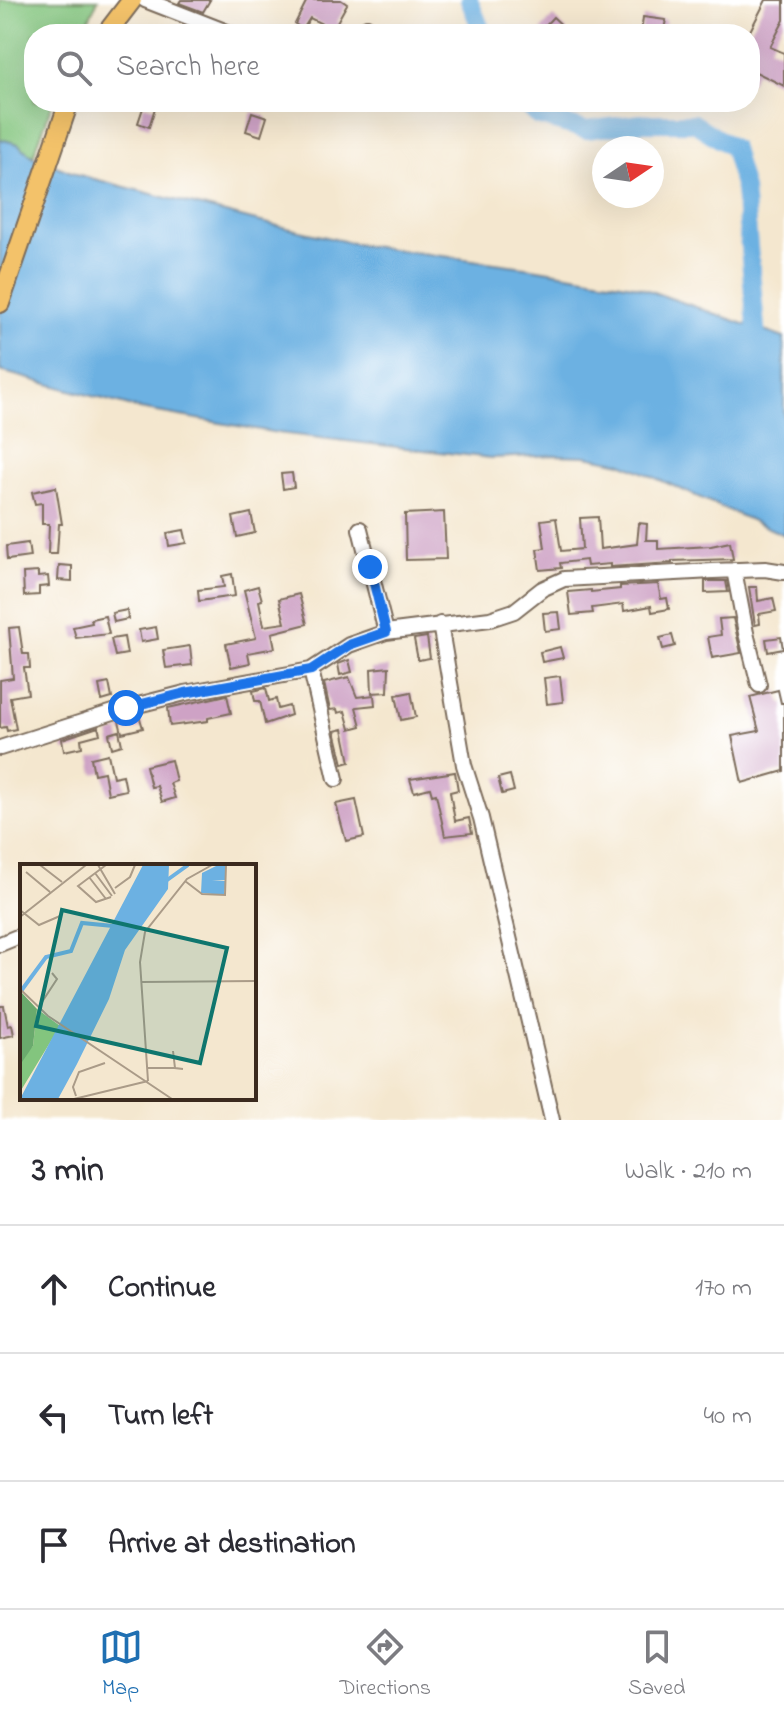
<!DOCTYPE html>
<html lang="en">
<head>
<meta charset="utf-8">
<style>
  :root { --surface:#fff; --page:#f7f7f7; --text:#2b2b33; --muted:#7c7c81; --line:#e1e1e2; --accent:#1f6fb2 }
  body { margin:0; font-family:"Indie Flower",sans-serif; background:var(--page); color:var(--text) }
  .compass { position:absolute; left:592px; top:136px; width:72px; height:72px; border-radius:50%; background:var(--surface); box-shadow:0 8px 32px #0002; rotate:77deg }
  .stop { position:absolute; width:24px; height:24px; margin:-18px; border:6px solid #1a73e8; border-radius:50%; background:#fff }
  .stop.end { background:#1a73e8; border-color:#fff; box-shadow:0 2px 8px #0008 }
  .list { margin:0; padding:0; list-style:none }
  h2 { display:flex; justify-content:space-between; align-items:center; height:104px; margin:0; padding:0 32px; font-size:34px }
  h2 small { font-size:26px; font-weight:400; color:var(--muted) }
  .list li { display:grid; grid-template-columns:52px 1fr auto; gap:24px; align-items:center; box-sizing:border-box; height:128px; padding:0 32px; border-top:2px solid var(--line) }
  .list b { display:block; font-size:30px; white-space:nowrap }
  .list em { font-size:26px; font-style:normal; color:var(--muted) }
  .icon { flex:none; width:44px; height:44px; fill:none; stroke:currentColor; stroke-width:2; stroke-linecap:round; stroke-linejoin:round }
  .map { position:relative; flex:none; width:784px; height:1120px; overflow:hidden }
  .search { position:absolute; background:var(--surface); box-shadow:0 8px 32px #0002; left:24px; right:24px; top:24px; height:88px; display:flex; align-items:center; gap:20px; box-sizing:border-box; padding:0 28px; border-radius:32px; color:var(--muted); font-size:30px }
  .sheet { height:488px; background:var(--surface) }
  nav { display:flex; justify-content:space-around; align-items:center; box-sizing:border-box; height:112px; border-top:2px solid var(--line); background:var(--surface); font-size:22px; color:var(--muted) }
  nav a { display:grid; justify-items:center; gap:4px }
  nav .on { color:var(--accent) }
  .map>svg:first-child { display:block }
</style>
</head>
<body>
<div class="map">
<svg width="784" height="1120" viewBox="0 0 784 1120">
  <rect width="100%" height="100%" fill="#fff"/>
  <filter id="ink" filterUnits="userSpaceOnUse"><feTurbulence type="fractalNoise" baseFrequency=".0125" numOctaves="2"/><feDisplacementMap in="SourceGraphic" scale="16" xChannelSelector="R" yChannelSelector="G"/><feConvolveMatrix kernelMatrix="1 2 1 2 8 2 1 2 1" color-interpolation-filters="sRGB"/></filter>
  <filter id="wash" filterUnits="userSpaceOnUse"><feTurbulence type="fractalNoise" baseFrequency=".006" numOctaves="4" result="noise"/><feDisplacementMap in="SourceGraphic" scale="32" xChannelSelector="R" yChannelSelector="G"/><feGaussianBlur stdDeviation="1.8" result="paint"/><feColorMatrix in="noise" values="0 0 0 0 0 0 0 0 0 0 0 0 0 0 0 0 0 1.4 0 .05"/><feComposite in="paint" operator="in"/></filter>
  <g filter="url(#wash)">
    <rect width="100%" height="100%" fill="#f4e7cf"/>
    <path fill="#83c57e" stroke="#5f784e" stroke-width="2" d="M0 0H98L82 34H34V102H53L33 157 18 144 0 139Z"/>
    <path fill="#6cb1e2" stroke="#546e80" stroke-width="2" d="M0 139 18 144 33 157 79 175 252 220 361 245 532 268 633 285 784 338V535L622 463 586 456 557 455 491 458 278 433 140 409 0 371Z"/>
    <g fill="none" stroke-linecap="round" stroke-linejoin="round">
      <path stroke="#6cb1e2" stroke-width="18" d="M469 0 483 34
        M524 102 537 116 586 130 641 123H694L733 148 744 189 758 351"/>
    </g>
    <g id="blocks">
      <path fill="#cea2c5" d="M181 0H210L203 12 179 3Z
        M307 0H341L347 4 337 22 354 31 353 34H321L324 25 310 18 303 29 295 24Z
        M766 0H784V20L770 47 784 53V86L756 72 750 84V31Z
        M553 17 567 30 563 34H546L541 30Z
        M643 17 666 20 663 34H641Z
        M144 105 155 108 149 127 138 123Z
        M252 112 267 117 261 136 246 131Z
        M292 473 294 487 283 489 281 474Z
        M56 487 62 524H59L57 554H48L49 524H42V503L35 504 32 492Z
        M444 512 446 559 406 560 405 514Z
        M251 513 255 533 237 537 233 517Z
        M598 517 600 549 637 544 639 523 647 524 646 540H658V549L711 546 730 542 733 559 672 561V563L610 567V564L587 566 586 560 560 563 561 568 540 570 537 549 545 548 541 520 556 518 561 551 582 549 580 518Z
        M184 530 187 543 169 546 167 533Z
        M28 543 30 557 7 560 6 546Z
        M59 565 72 566V581L58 580Z
        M38 572V577L48 576 49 586 39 587V595L24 596 23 573Z
        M232 574 235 596 199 601 198 590 224 587 222 576Z
        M705 581H726L728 592 705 593Z
        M658 584 661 599 667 598 669 609 652 612 651 606 624 611 623 604 592 608 593 613 571 615 568 592 591 590V592L620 589V586Z
        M258 586 262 600 259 601 264 626 285 623 279 599 299 594 307 624 272 633 275 648 248 653 250 663 231 667 226 644 256 638 244 590Z
        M749 587H757L758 601 773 598 776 611 759 614 760 624 755 625Z
        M127 610 128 619 114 622 112 613Z
        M559 612 561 629 545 631 543 613Z
        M105 616 109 634 76 638 73 627 92 623 91 619Z
        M733 618 741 653 712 658 708 637 721 635 719 619Z
        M19 627 23 654H29L30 668H24L28 694 10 697 16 729 7 731 6 727 0 728V680L13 678 9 628Z
        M156 627 158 639 141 642 139 630Z
        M672 635 675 646 663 649 660 638Z
        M124 637 127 654 115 656 111 639Z
        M427 637 430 658 418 660 414 639Z
        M781 637 783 649 768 652 766 639Z
        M190 646 192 665 166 668 163 650Z
        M560 647 563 658 542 662 540 652Z
        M349 660 352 672 340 675 338 664Z
        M389 667 388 692 372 693 371 669Z
        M560 676 563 702 547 704 544 678Z
        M349 677 357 697 374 695 375 705 356 707 361 726 350 729 345 711 338 713 337 709 330 710 324 683Z
        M109 683 112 698 102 701 99 685Z
        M266 688 269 701 276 699 278 709 289 706 291 715 265 724 260 701H255L253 691Z
        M778 690 781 703H784V771L742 783 732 736 759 731 750 697Z
        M411 692 416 717 401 720 396 695Z
        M227 695 231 713 208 718V721L170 726 168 708Z
        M139 715 143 728 122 733 119 721Z
        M98 727 100 734 81 739 82 747 64 751 62 739Z
        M343 729 350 762 343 764 335 731Z
        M119 731 122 745 112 748 109 734Z
        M108 754 113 777 123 775 126 790 108 794 104 772 94 774 91 758Z
        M171 760 176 781 170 783 175 798 162 802 157 786 151 787 146 766Z
        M455 772 458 790 450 792 455 821 469 818 472 833 445 836 436 794 432 795 430 788 414 792 410 779Z
        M510 775 514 791 502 794 498 778Z
        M356 800 364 837 346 841 336 804Z
        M0 1006H4L8 1026 12 1025 14 1035 0 1038Z"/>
    </g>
  </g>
  <g filter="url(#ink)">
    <use href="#blocks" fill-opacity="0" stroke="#7c6c5c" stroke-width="2"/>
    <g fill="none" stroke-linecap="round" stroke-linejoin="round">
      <defs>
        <path id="minor" d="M145 0 232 34
          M363 34 367 27
          M360 529 386 632
          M734 570 746 633 759 685
          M440 624 464 765 481 818 552 1120
          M311 670 336 779
          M0 748 126 708 185 693 311 670 349 645 386 632 490 619 514 611 542 589 564 579 713 571 765 569 784 572
          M0 944 22 935"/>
        <path id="major" d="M106 34 132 0
          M0 303 69 102"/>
      </defs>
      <use href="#minor" stroke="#7c6c5c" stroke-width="18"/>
      <use href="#major" stroke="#7c6c5c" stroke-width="22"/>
      <use href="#minor" stroke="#fff" stroke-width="14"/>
      <use href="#major" stroke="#f3c26a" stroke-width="18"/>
    </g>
  </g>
  <g fill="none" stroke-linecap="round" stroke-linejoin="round" filter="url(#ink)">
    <path stroke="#1a73e8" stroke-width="10" d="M126 708 185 693 311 670 349 645 386 632 370 567"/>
  </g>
  <g transform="translate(20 864)">
    <rect width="236" height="236" fill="#f4e7cf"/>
    <path d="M17 145 40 162 0 228V197L13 182Z" fill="#83c57e"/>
    <path d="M2 129 17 145 13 182 2 198Z" fill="#6aaa6d"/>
    <path d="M123 1H149L148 25 105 86 89 135 57 200 38 235H0ZM198 1H205L206 16H192L206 17 204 31 181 29 182 9Z" fill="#6cb1e2"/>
    <path fill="none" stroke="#6cb1e2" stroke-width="4" d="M143 19 168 1M1 127 26 93 51 87 62 59 93 62"/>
    <path fill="none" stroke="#aa9b88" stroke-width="2" d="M20 1 42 18M78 1 95 30M86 1 58 22 76 38 91 33M6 8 30 28M75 9 92 32M69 13 86 35M165 17 182 30 205 31 206 1M95 24 110 13 115 1M0 46 19 61 40 52M0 53 66 1M122 118 236 117M0 125 28 152 152 235M20 141 37 115 32 109M153 187 155 204 163 205M127 204H155M128 217 120 98 125 68 167 15 192 1M56 232 53 223 59 208 85 199M54 235 128 217"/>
    <path fill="#0f766e" fill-opacity="0.15" stroke="#0f766e" stroke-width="4" d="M42 46 207 84 180 199 16 162Z"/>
    <rect width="236" height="236" fill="none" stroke="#3b2a1e" stroke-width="4"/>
  </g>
</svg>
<svg class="compass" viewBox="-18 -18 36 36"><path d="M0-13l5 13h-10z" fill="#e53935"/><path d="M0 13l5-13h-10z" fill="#7c7c81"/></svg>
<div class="stop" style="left:126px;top:708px"></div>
<div class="stop end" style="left:370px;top:567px"></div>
<div class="search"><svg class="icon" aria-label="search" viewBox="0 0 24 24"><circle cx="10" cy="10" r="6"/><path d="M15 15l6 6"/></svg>Search here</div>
</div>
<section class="sheet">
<h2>3 min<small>Walk · 210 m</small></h2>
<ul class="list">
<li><svg class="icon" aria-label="ahead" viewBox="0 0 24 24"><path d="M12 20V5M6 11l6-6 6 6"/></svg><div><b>Continue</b></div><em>170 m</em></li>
<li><svg class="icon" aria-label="left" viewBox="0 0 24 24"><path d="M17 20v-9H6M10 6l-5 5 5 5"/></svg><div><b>Turn left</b></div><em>40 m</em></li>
<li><svg class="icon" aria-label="arrive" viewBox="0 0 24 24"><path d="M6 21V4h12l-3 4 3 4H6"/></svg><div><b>Arrive at destination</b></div></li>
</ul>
</section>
<nav>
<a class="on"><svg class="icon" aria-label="map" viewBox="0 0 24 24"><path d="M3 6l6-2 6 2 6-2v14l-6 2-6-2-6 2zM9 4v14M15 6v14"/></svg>Map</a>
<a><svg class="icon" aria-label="directions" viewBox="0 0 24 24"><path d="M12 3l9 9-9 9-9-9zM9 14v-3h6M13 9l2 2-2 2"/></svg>Directions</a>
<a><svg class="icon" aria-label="saved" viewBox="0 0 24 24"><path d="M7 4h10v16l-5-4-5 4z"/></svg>Saved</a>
</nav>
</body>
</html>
